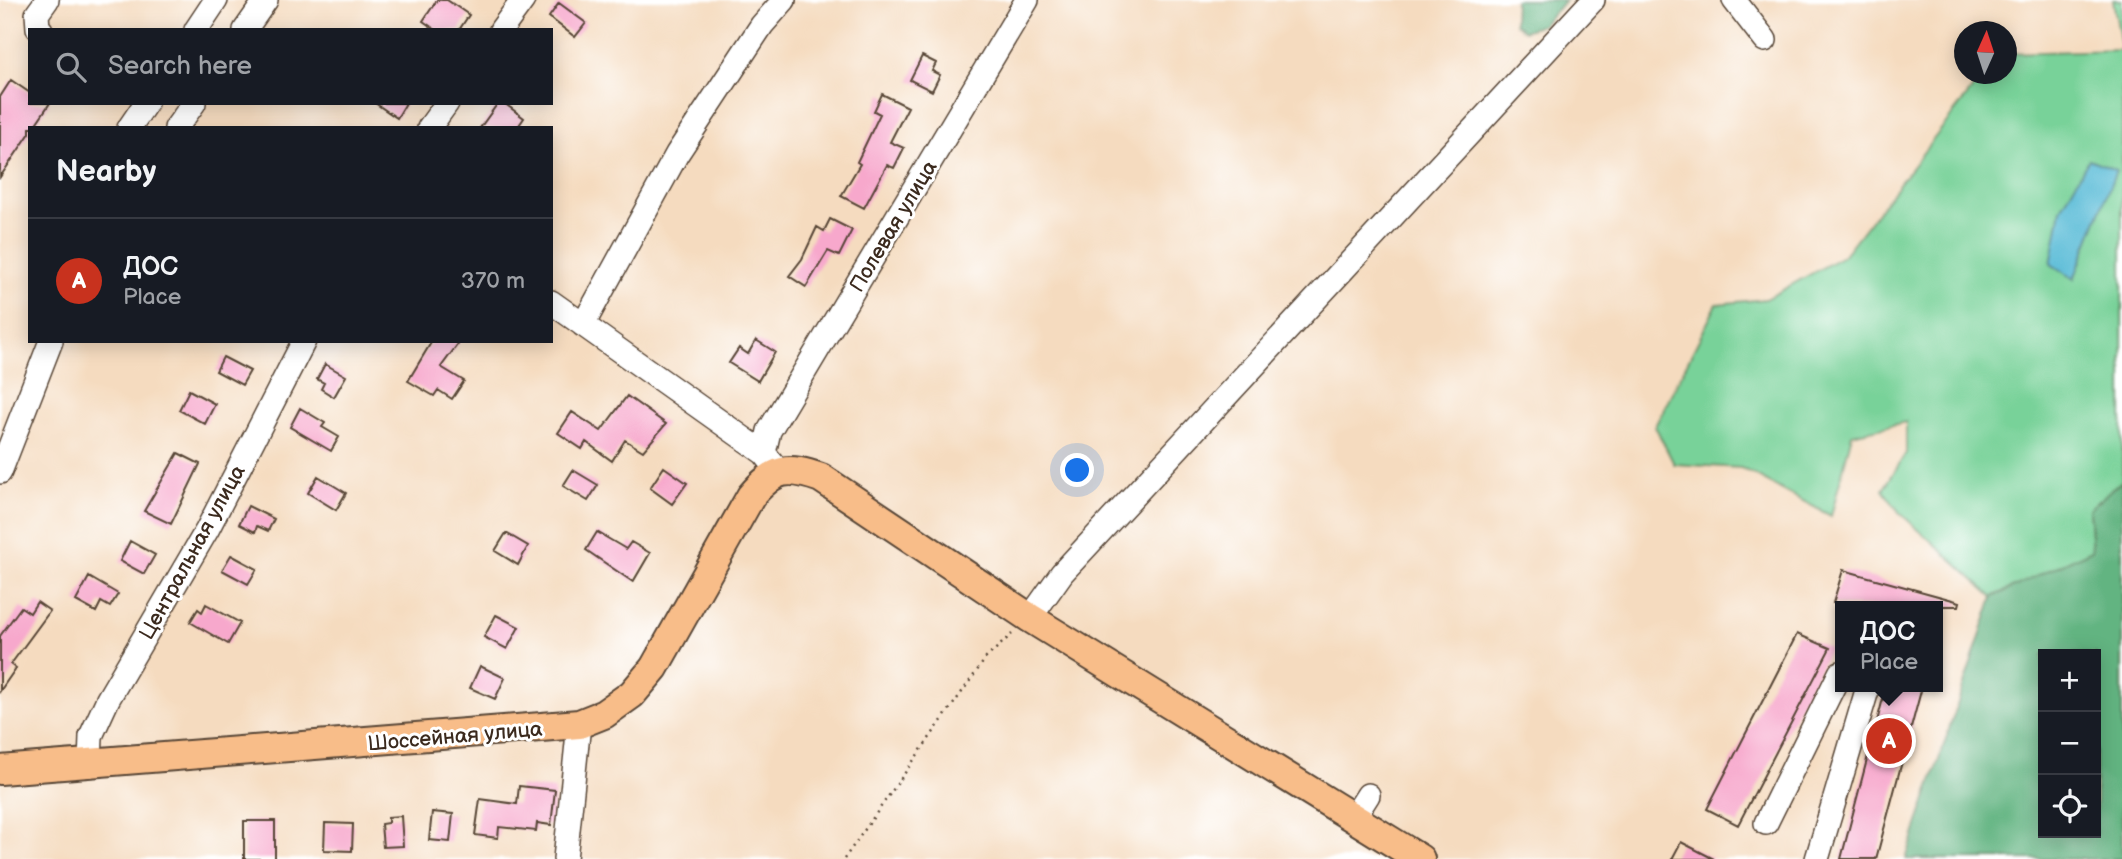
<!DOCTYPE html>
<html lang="en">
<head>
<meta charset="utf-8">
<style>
  :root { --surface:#171b24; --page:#20242c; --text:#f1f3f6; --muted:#9ea1a6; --line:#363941; --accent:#c8321e }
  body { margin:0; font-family:"Balsamiq Sans",sans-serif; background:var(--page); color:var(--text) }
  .controls { position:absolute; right:21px; bottom:21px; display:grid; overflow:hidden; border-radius:0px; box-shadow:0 4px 18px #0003 }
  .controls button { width:63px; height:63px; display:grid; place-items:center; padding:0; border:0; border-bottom:2px solid var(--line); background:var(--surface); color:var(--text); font:35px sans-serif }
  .compass { position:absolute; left:1954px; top:21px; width:63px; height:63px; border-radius:50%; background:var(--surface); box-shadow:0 4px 18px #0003; rotate:3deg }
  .you { position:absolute; left:1078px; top:471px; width:24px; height:24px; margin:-18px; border:5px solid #fff; border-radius:50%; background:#1a73e8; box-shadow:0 0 0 10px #1a73e833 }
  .badge { display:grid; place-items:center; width:46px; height:46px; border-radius:50%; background:var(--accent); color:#fff; font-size:23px; font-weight:700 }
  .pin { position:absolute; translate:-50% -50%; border:4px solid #fff; box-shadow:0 2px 7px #0006 }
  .popup { position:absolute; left:1835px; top:601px; width:108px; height:91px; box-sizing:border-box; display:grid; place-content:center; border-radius:0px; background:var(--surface); filter:drop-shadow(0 2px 5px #0005); font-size:23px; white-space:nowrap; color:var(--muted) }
  .popup b { font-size:26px; color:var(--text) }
  .popup::after { content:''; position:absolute; left:50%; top:100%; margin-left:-14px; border:14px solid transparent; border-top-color:var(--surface) }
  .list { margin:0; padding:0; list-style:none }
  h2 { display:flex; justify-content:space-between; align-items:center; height:91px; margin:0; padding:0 28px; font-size:30px }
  h2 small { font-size:23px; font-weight:400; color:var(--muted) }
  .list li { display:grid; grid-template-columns:46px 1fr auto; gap:21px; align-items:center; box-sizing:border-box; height:126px; padding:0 28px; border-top:2px solid var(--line) }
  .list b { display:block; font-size:26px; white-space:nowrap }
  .list p { margin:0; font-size:23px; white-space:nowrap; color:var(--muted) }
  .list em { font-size:23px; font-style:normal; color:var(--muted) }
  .icon { flex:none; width:38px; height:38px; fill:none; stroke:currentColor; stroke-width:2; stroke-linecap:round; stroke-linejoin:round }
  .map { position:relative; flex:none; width:2122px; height:859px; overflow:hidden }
  .search { position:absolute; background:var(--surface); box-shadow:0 4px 18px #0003; left:28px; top:28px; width:525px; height:77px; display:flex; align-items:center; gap:18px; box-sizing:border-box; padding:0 24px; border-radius:0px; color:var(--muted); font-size:26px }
  .panel { position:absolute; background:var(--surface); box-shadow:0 4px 18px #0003; left:28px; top:126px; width:525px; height:217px; border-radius:0px }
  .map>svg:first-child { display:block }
</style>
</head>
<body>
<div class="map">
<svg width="2122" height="859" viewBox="0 0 2122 859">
  <rect width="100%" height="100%" fill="#fff"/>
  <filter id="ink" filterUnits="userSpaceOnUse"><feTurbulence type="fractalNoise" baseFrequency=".0143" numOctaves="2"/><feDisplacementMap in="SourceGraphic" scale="14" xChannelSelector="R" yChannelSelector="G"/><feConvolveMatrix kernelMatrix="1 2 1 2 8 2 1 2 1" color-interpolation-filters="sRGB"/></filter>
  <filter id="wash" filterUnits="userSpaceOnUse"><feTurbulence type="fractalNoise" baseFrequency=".00686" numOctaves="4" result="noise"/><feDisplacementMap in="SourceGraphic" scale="28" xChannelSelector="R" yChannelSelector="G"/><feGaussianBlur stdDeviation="1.57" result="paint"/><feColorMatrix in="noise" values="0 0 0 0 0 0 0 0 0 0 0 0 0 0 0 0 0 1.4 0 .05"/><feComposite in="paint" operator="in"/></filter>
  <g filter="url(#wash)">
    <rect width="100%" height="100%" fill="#f5dbbf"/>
    <path fill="#78d299" stroke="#5a7e5c" stroke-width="2" d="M2113 0H2122V481L2089 509 2092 550 1993 597 1900 513 1883 490 1906 453V422L1852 434 1831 516 1741 468 1674 464 1655 426 1717 304 1766 299 1843 256 1984 74H2007V53L2122 50Z"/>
    <path fill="#62b481" stroke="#4e6f50" stroke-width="2" fill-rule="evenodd" d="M1515 0H1566L1542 25 1524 31 1514 23Z
      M2122 481V859H1906L1993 597 2092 550 2089 509ZM2043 654H2096V833H2043Z"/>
    <path fill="#58bbd7" stroke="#4a727a" stroke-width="2" d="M2089 159 2116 170 2074 279 2051 264 2061 209Z"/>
    <g id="blocks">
      <path fill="#f7a8cc" d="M437 0H447L469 15 459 30H436L423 21Z
        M559 3 586 23 575 37 549 17Z
        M922 56 936 63 932 71 940 75 932 91 910 80Z
        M11 80 30 93V103H50L33 128H30V133L0 177V97Z
        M882 94 908 107 890 142 904 148 894 168 887 165 864 208 841 196 860 164 857 162 880 114 874 111Z
        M375 103H406L397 118Z
        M498 103H504L524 118 517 128H480Z
        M830 219 852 230 839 256 828 251 806 287 789 276 802 259 817 227 824 231Z
        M756 340 775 352 758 381 729 363 739 348 748 354Z
        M432 341H460L441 367 464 381 452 399 438 390 434 396 408 381Z
        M223 357 250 371 242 385 216 371Z
        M325 364 346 376 334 397 321 389 324 383 317 379Z
        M189 390 215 404 205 424 179 410Z
        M627 396 666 424 643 451 625 440 612 461 586 442 582 449 558 433 572 412 601 431Z
        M300 408 325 423 322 427 339 437 331 451 290 427Z
        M178 453 200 464 171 524 144 511Z
        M664 467 687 483 672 504 650 488Z
        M573 470 598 485 588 501 563 486Z
        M318 476 346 493 336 510 308 493Z
        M248 506 274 519 268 531 257 526 255 532 239 524Z
        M597 532 626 549 631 542 650 553 633 582 586 550Z
        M506 533 528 546 518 565 495 551Z
        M130 541 155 555 144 574 120 561Z
        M231 555 257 569 248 584 222 570Z
        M1843 570 1960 602 1959 606H1844L1833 603Z
        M89 577 118 594 110 607 101 602 96 612 76 601Z
        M37 602 50 611 11 664 16 668 0 691V636L21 607 30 613Z
        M206 604 240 623 228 644 190 622 198 609 202 612Z
        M496 615 519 627 507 649 484 637Z
        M1797 634 1830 648 1738 825 1707 809Z
        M480 666 505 678 495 699 470 688Z
        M1886 687H1922L1876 859H1841Z
        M519 786 555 790 551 825 537 823 536 831 499 827 498 838 475 835 480 799 517 804Z
        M432 812 453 814 450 842 429 840Z
        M401 816 403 846 383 847 381 824 388 823V817Z
        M244 821H275V859H244Z
        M325 823 353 824 352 851 324 850Z
        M1681 842 1714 859H1672Z"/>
    </g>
  </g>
  <g filter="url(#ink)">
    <use href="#blocks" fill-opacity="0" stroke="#574536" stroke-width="2"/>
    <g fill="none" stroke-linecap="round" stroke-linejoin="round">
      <defs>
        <path id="minor" d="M1734 0 1765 40
          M41 30 38 28 37 14 47 0
          M196 30 216 0
          M245 30 266 0
          M501 30 523 0
          M129 128 146 103
          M176 128 194 103
          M429 128 447 103
          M551 302 764 453 773 464
          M583 325 677 154 762 25 784 0
          M764 453 769 431 1027 0
          M0 472 51 341
          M1030 618 1062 573 1593 0
          M90 765 91 736 108 699 207 530 304 341
          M1354 817 1368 795
          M1766 823 1840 673
          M565 859 579 724
          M1817 859 1868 687"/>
        <path id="major" d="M0 770 579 724 604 714 632 694 654 668 751 496C775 468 787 466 821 478L1030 618 1420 859"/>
      </defs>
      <use href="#minor" stroke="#574536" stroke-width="26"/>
      <use href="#major" stroke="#574536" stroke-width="32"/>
      <path stroke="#574536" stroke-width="2.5" stroke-dasharray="2 5" stroke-linecap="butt" d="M844 859 986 658 1012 634"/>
      <use href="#minor" stroke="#fff" stroke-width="23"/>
      <use href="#major" stroke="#f8bd89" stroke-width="28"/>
    </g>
  </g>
  <g text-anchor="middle" stroke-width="6" stroke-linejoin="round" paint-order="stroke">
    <g font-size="21" fill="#3b2a1e" stroke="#fff">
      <text transform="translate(893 226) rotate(-59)" y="7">Полевая улица</text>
      <text transform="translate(192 552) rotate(-61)" y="7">Центральная улица</text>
      <text transform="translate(455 736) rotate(-5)" y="7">Шоссейная улица</text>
    </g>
  </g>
</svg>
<div class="controls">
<button>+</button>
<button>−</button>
<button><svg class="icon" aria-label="locate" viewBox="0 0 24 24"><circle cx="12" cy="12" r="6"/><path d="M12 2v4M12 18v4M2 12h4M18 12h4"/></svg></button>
</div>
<svg class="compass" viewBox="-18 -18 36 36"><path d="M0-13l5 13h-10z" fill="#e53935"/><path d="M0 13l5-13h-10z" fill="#9ea1a6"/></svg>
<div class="you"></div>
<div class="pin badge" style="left:1889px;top:741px">A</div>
<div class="popup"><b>ДОС</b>Place</div>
<div class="search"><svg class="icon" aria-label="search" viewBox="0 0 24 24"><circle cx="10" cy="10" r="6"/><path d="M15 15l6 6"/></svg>Search here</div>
<section class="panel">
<h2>Nearby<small></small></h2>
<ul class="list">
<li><span class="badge">A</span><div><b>ДОС</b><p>Place</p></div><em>370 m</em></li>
</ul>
</section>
</div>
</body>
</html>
